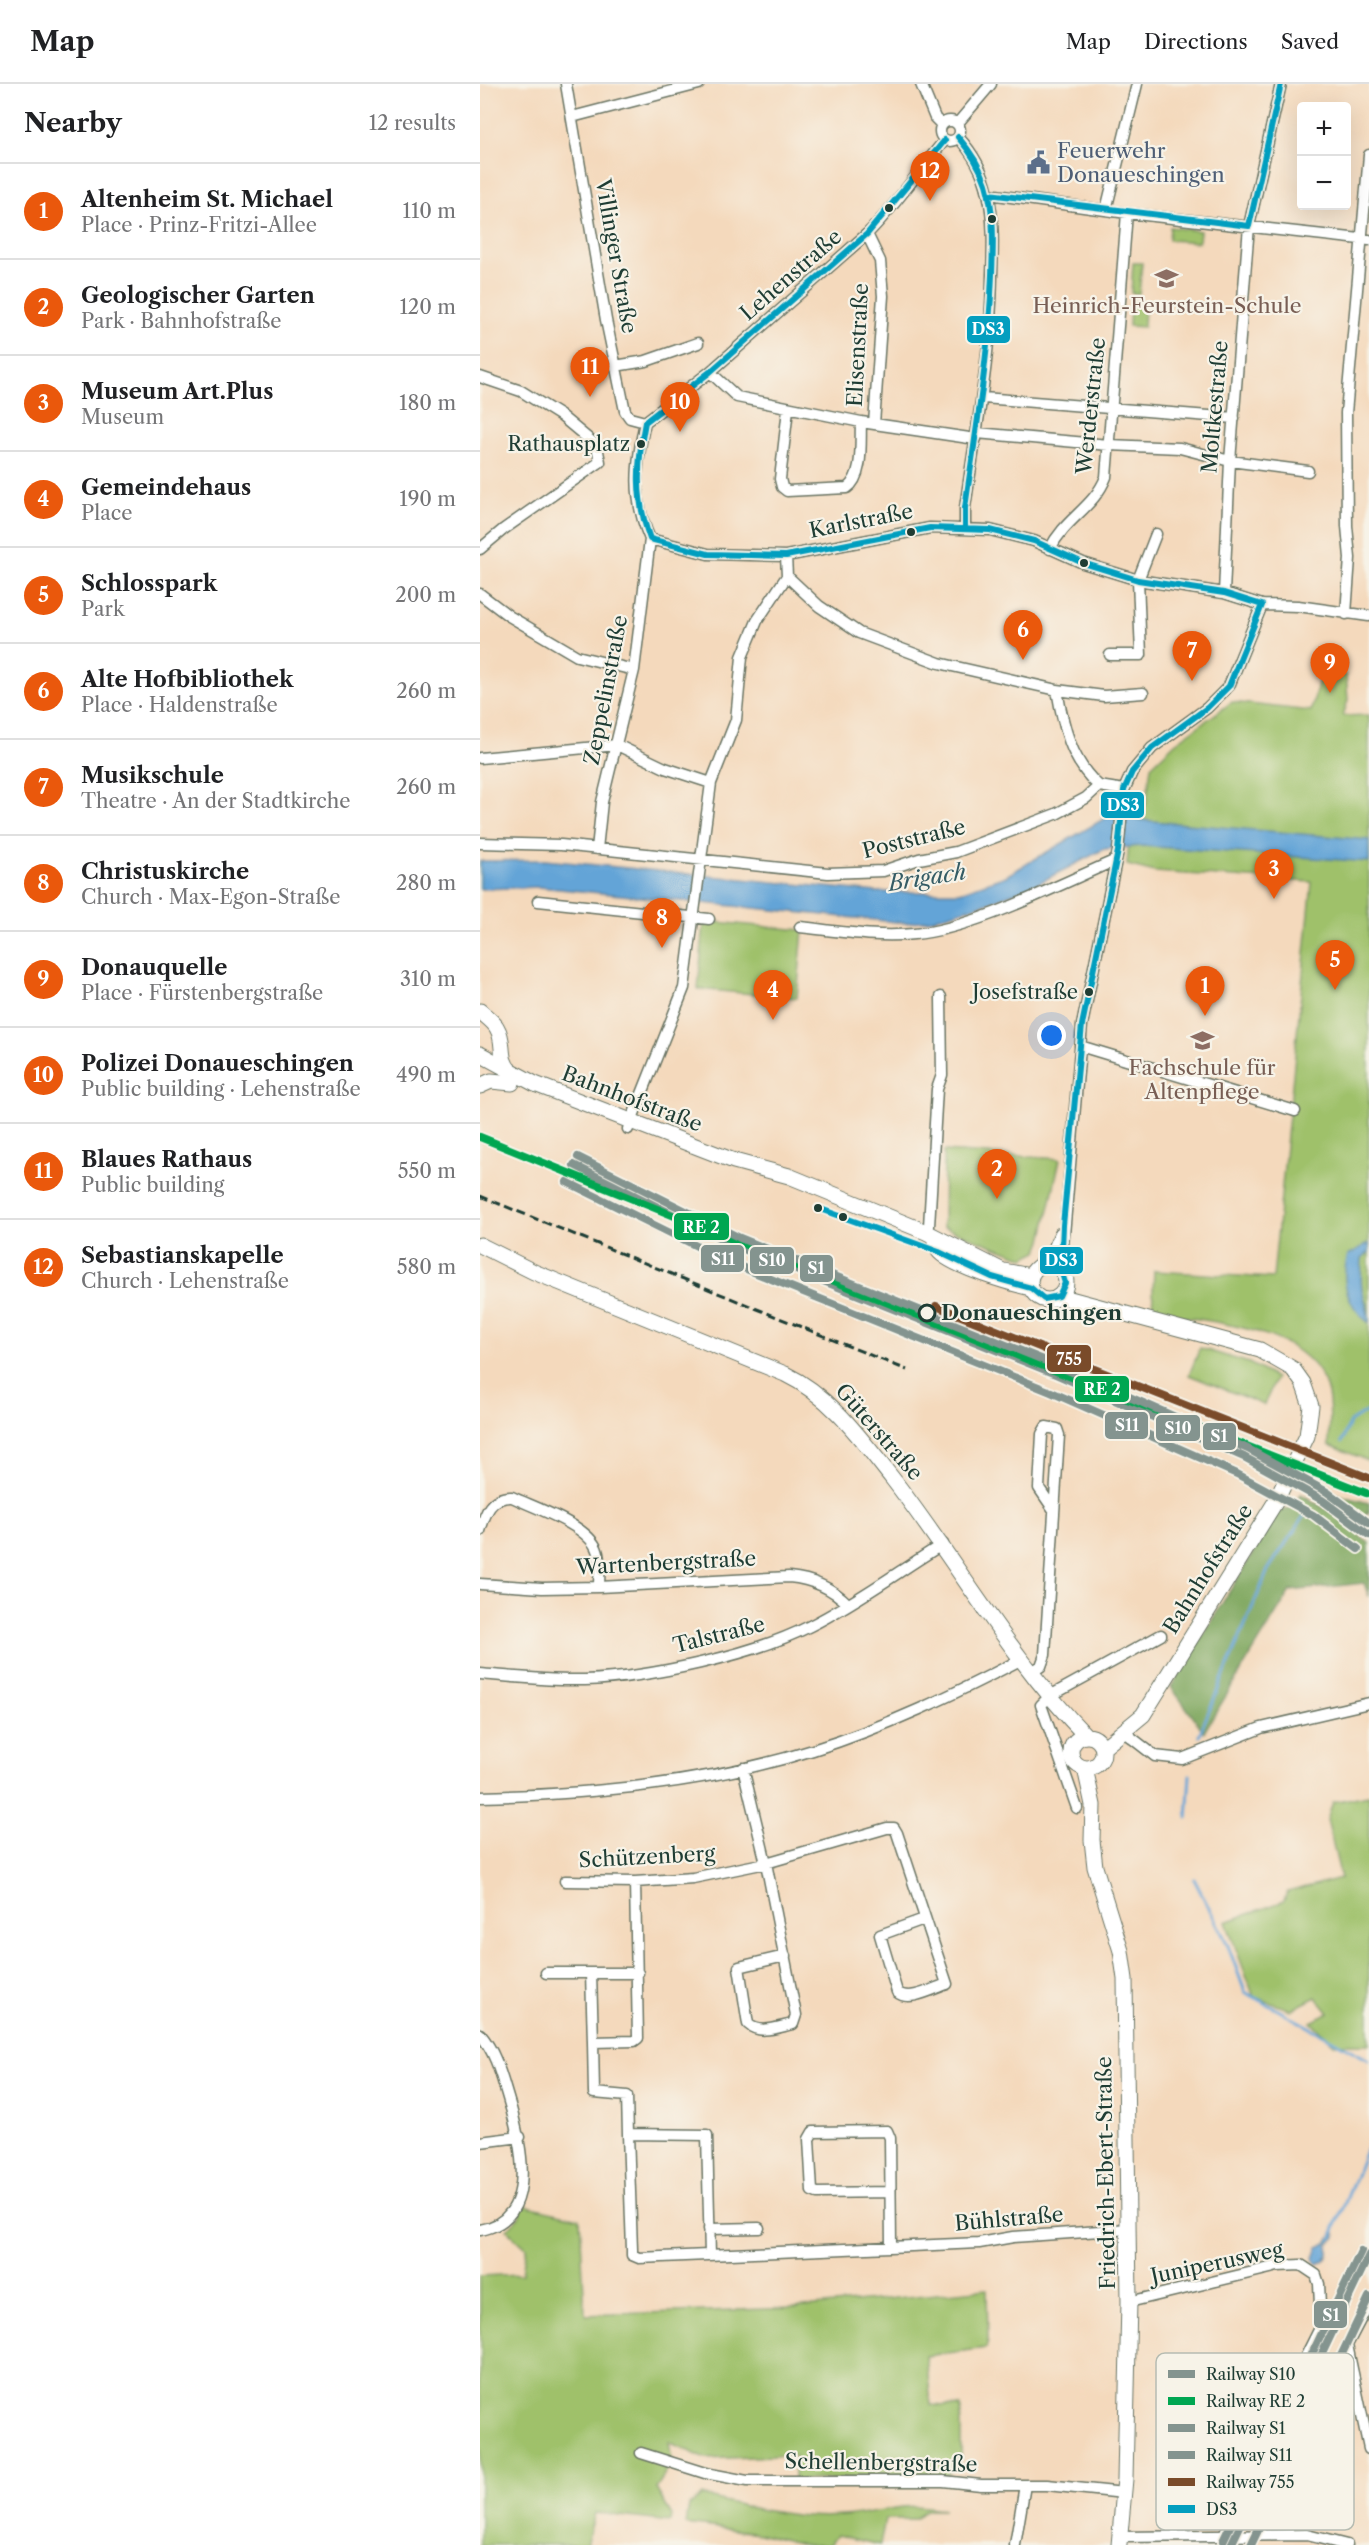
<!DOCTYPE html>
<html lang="en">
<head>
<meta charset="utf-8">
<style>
  :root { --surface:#fff; --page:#f2f2f2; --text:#202124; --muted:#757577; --line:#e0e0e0; --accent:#ea580c }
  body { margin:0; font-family:"Libre Caslon Text",serif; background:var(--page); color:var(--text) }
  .controls { position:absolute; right:18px; top:18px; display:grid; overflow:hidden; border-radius:6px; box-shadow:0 6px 24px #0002 }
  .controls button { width:54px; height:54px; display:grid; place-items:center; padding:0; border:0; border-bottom:2px solid var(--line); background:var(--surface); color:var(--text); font:30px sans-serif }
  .you { position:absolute; left:572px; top:952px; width:21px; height:21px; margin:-15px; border:4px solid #fff; border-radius:50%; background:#1a73e8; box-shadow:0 0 0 9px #1a73e833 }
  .badge { display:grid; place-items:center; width:39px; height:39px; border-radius:50%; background:var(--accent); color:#fff; font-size:20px; font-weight:700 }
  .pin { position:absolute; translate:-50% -50px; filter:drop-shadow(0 2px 3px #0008) }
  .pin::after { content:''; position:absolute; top:32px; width:21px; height:18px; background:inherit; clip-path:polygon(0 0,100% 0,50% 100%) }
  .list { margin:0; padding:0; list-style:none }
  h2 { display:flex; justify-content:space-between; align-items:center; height:78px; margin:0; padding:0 24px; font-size:26px }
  h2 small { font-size:20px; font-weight:400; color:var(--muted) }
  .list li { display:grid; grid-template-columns:39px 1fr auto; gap:18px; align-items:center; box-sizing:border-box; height:96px; padding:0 24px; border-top:2px solid var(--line) }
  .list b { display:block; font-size:22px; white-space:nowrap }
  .list p { margin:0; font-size:20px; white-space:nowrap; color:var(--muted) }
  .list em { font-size:20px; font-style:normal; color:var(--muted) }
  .map { position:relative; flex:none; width:889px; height:2461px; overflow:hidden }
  header { display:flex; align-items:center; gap:36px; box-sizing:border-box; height:84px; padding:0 30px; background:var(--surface); border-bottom:2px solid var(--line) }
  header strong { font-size:28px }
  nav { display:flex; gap:33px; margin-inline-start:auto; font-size:21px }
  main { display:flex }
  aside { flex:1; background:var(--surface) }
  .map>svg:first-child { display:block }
</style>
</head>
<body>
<header>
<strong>Map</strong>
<nav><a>Map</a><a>Directions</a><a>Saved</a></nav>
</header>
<main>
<aside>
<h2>Nearby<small>12 results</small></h2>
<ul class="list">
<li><span class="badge">1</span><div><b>Altenheim St. Michael</b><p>Place · Prinz-Fritzi-Allee</p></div><em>110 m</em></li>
<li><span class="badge">2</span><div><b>Geologischer Garten</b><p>Park · Bahnhofstraße</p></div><em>120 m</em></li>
<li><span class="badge">3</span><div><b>Museum Art.Plus</b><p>Museum</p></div><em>180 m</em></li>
<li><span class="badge">4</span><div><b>Gemeindehaus</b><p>Place</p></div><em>190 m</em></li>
<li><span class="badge">5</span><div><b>Schlosspark</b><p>Park</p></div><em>200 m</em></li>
<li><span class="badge">6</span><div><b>Alte Hofbibliothek</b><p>Place · Haldenstraße</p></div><em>260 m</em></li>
<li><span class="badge">7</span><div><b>Musikschule</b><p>Theatre · An der Stadtkirche</p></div><em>260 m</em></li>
<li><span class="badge">8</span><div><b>Christuskirche</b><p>Church · Max-Egon-Straße</p></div><em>280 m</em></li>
<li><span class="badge">9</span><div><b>Donauquelle</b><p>Place · Fürstenbergstraße</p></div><em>310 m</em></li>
<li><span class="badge">10</span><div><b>Polizei Donaueschingen</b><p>Public building · Lehenstraße</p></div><em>490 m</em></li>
<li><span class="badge">11</span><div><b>Blaues Rathaus</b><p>Public building</p></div><em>550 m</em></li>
<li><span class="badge">12</span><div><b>Sebastianskapelle</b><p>Church · Lehenstraße</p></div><em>580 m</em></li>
</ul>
</aside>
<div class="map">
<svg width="889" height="2461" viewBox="0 0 889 2461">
  <rect width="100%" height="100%" fill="#f7f3e8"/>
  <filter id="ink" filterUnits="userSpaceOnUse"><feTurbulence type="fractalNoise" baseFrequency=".0167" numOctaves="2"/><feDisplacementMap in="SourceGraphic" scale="12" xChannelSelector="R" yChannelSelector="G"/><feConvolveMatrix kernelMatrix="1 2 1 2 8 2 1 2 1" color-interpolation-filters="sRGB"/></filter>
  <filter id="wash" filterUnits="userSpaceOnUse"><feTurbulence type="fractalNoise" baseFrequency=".008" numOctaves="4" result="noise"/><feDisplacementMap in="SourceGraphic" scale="24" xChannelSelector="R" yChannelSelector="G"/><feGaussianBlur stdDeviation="1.35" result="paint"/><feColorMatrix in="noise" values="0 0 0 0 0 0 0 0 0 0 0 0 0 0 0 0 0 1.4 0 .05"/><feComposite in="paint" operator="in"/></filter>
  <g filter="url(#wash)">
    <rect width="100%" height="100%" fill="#f4d9bc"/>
    <path fill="#9fc16b" stroke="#5f7f50" stroke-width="1.5" d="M690 143 720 147 719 158 689 156Z
      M653 179H662L659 210 651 209Z
      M650 220 665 222 664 243 649 242Z
      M866 591 868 616 863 632 889 631V1377L849 1361C849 1344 852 1322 847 1306 829 1242 727 1238 672 1228L674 1187 793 1194 832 798 675 788 647 781 653 710 666 721 671 682 695 659 752 618 831 627 840 592Z
      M224 837 323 846 317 914 218 905Z
      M464 1067 580 1075 562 1157 558 1167 544 1174 463 1143Z
      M720 1264 769 1279 796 1294 784 1321 709 1291Z
      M889 1711V1960H854L831 1938 849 1929 836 1913 811 1926 774 1913 746 1838 804 1817 807 1808 861 1794 847 1735 853 1718Z
      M43 2121 100 2134 105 2231 314 2224 507 2205 508 2257 506 2264 446 2272 451 2321 481 2323V2373L465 2394 315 2396V2371L226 2375 189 2358 192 2378 176 2405 191 2430 190 2438 115 2429 106 2461H0V2192L42 2190 46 2164 27 2146 39 2133Z
      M222 2411C266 2424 318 2436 363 2432 402 2429 424 2416 464 2426H445L435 2435H405L400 2461 357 2451 350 2461H325L279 2449 206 2440 209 2422Z"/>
    <path fill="#7fa75f" stroke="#4f724a" stroke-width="1.5" d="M841 1406 889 1419V1429L887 1428 885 1432 889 1435V1446L839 1409Z
      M821 1410 848 1426 889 1459V1513L884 1499 810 1507 724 1648 691 1603 798 1428 813 1423Z"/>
    <path fill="#64a4d7" stroke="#427086" stroke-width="1.5" d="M627 733 889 756V778L662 762 624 765 553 802 507 819 453 835 426 839 59 803 0 805V777L65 776 397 808H480L526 792Z
      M889 1159V1168L882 1174C882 1184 880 1195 882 1205 885 1218 889 1226 889 1239 867 1222 860 1197 868 1171Z
      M854 2146 856 2153 848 2161C850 2171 845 2177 837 2180L834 2174 838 2163 847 2159Z"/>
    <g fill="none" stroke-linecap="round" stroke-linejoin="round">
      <path stroke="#64a4d7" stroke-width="3" d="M862 1358 870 1338 889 1326
        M719 1651 788 1486 824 1432
        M707 1734 710 1691
        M714 1795 747 1859 765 1908 889 1976
        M853 2149 889 2059"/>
    </g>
  </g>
  <g filter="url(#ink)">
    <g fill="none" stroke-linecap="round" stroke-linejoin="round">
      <defs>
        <path id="street" d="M86 0 126 236 145 327 150 334 165 338
          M441 0 455 34 462 41
          M92 33 219 0
          M460 47a10 10 0 1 1 20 0a10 10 0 1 1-20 0Z
          M477 40 511 0
          M478 53C493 69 503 87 508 109 514 135 513 165 512 191 511 270 496 346 485 424V445
          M509 110 647 129 889 156
          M626 126 657 0
          M387 150 400 177 403 212 394 340
          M135 282 166 277 218 259
          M230 288 257 313 381 338 496 355
          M0 293 41 307 81 332 117 362 120 378 24 445 0 465
          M503 314 754 334
          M308 325 300 395 302 403 307 407 367 404C384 392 380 358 381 338
          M165 338C156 380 152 415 170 455L228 470 306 472 450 444 510 446 554 457 603 479 658 496 744 509 782 521 818 522 889 532
          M165 338 230 288 387 150C416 121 438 87 465 56
          M497 349 629 361 700 364 750 377 828 387
          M570 465C585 434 614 424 626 393L647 129
          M307 492 339 522 379 549 459 579 577 606 624 612 663 609
          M744 509 750 377 769 142 801 0
          M0 510 29 532 97 572 154 586
          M866 530 870 474 867 442 866 329 889 71
          M630 571H661L658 496 676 450
          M577 606C583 641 591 678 619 702
          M0 674 137 661 185 684 231 699
          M0 759 81 761 348 789 403 787 439 775 476 768 576 730 606 714 619 702 644 706
          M117 765 122 718 154 586 170 455
          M58 817 229 835
          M320 843C357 847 397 854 434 850 494 845 580 800 636 776
          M600 962 815 1027
          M148 1045 204 904 231 699 256 636 262 573 277 537 307 492 306 472
          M446 1148 449 1142 457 1005 462 991 461 913
          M566 1181 580 1149
          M581 1186 602 941 638 767 644 706 652 688 672 664 727 624 749 602 782 521
          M0 1447C5 1430 10 1412 32 1413 55 1424 108 1441 117 1466 121 1476 119 1492 119 1503
          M0 1500 62 1504 119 1503 309 1493C331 1495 352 1504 368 1520
          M552 1588 561 1582 565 1571 579 1351 577 1345 566 1343 562 1350 559 1404 574 1426
          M0 1590C35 1593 70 1597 105 1596 168 1594 274 1571 330 1542 376 1519 419 1487 463 1460
          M644 1648 675 1672 702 1675 781 1644 889 1619
          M0 1713C112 1710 226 1700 333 1666 406 1643 475 1610 542 1575
          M597 1724 561 1621 570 1612 681 1551
          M85 1797 155 1798 213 1794 286 1779 263 1684
          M305 1872 259 1883 268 1940C280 1951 298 1943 313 1940L316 1931 286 1779 407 1744H414L417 1749 467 1900C454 1904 429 1919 417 1908L400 1851 444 1835
          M66 1889H158
          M111 1889 113 1958
          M0 1950C16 1969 21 1991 28 2014 40 2054 62 2135 0 2146
          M148 2050 147 2012 114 2009 113 1958 154 1957 158 1954 155 1798
          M0 2058 40 2053
          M410 2108 337 2109 332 2107 329 2055 333 2048 407 2047 410 2054 411 2163
          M229 2145 279 2144
          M230 2171 227 2051 148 2050 152 2166V2171L159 2174 499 2159 533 2153 649 2145
          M649 2218 798 2182 821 2181 836 2191 839 2200 841 2242 789 2346 744 2452
          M889 2219 867 2261 889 2365
          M161 2369 225 2389 267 2397H463L501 2401H567L644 2409
          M641 2453 827 2451 867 2461
          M535 2461 545 2401"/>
        <path id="secondary" d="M0 927C5 932 14 938 17 944 26 959 17 974 31 988
          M0 970 55 1000 254 1077 309 1092 446 1148 523 1187 551 1192
          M0 1002 11 997 32 999
          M454 1152C455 1157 456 1162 458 1166 469 1182 531 1199 551 1204
          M0 1161 54 1188 305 1290C351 1312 381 1355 412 1394 477 1478 531 1575 606 1652
          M550 1198a18 18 0 1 1 36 0a18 18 0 1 1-36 0Z
          M579 1212 780 1266 813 1285 823 1299 831 1322 827 1352 796 1417 663 1631 623 1664
          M591 1668a16 16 0 1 1 32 0a16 16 0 1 1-32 0Z
          M605 1684 613 1721 612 1756 615 1783 641 1867 645 1895 649 2218 645 2395 639 2461"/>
      </defs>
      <use href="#street" stroke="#6a7464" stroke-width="13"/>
      <use href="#secondary" stroke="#6a7464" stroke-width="17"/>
      <use href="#street" stroke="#fff" stroke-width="10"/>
      <use href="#secondary" stroke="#fff" stroke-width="15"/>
      <path stroke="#1f3d34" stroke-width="3" stroke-dasharray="9 4.5" stroke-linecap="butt" d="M0 1112 427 1286"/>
      <defs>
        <path id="bus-1" d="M478 53C490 67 500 82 506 100 515 130 513 161 512 191 509 270 496 347 485 424V445
          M465 56 387 150 230 288 165 338C157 379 155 415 170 455L228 470 306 472 450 444 510 446 554 457 603 479 658 496 744 509 782 521
          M509 110 769 142
          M769 142 801 0
          M338 1124 459 1168 512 1193 551 1204 564 1215 579 1212 585 1199 581 1186 583 1141 602 941 638 767 644 706 652 688 672 664 727 624 749 602 782 521"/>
      </defs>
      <use href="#bus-1" stroke="#f7f3e8" stroke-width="10"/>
      <use href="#bus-1" stroke="#039ebf" stroke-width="6"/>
      <defs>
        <path id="rail-1" d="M94 1081 256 1162 578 1291 764 1373 842 1416 889 1451
          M751 2461 889 2171"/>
        <path id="rail-2" d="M0 1053 556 1279 886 1409"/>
        <path id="rail-3" d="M98 1073 260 1154 581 1283 768 1365 847 1408 889 1439
          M743 2457 881 2167"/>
        <path id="rail-4" d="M87 1098 249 1178 571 1308 757 1390 833 1431 878 1465
          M771 2461 889 2213"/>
        <path id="rail-5" d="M456 1222 889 1394"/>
      </defs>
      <use href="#rail-1" stroke="#f7f3e8" stroke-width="12"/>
      <use href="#rail-2" stroke="#f7f3e8" stroke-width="12"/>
      <use href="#rail-3" stroke="#f7f3e8" stroke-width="12"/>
      <use href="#rail-4" stroke="#f7f3e8" stroke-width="12"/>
      <use href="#rail-5" stroke="#f7f3e8" stroke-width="12"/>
      <use href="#rail-1" stroke="#84948f" stroke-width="8"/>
      <use href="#rail-2" stroke="#00a651" stroke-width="8"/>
      <use href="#rail-3" stroke="#84948f" stroke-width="8"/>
      <use href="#rail-4" stroke="#84948f" stroke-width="8"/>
      <use href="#rail-5" stroke="#7a4b2a" stroke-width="8"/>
    </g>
  </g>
  <defs>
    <symbol id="civic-bare" viewBox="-9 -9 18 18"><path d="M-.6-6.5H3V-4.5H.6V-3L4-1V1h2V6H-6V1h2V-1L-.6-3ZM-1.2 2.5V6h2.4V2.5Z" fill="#5c6f8a" stroke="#f7f3e8" stroke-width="2.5" paint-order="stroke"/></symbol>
    <symbol id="school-bare" viewBox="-9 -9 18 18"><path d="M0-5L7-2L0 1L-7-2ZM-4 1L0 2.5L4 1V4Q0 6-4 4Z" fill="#8d6e63" stroke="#f7f3e8" stroke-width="2.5" paint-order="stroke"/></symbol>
    <symbol id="university-bare" viewBox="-9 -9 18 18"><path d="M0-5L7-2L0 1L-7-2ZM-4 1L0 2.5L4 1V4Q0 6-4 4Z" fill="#8d6e63" stroke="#f7f3e8" stroke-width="2.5" paint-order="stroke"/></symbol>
  </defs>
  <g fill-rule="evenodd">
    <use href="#civic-bare" x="542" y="62" width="33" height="33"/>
    <use href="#school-bare" x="670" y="178" width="33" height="33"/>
    <use href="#university-bare" x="706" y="940" width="33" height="33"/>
  </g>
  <g fill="#1f3d34" stroke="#f7f3e8" stroke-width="2">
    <circle cx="409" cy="124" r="5"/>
    <circle cx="512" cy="135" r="5"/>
    <circle cx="161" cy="360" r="5"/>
    <circle cx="431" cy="448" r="5"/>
    <circle cx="604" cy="479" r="5"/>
    <circle cx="609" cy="908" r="5"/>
    <circle cx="338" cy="1124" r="5"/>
    <circle cx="363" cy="1133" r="5"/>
  </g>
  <circle fill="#f7f3e8" stroke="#1f3d34" stroke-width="3" cx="447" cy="1229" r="8"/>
  <g text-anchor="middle" stroke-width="4.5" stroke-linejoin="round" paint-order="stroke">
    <g font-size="20" fill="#1f3d34" stroke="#f7f3e8" text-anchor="end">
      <text x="150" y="367">Rathausplatz</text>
      <text x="598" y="915">Josefstraße</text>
    </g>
    <g font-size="21" fill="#4e5e75" stroke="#f7f3e8" text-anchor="start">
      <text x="577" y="74">Feuerwehr<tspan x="577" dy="24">Donaueschingen</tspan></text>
    </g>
    <g font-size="21" fill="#1f3d34" stroke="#f7f3e8">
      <text transform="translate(136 172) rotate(80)" y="7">Villinger Straße</text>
      <text transform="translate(311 191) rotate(-41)" y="7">Lehenstraße</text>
      <text transform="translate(378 261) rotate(-87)" y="7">Elisenstraße</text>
      <text transform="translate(611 322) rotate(-84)" y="7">Werderstraße</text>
      <text transform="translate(735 323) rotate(-85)" y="7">Moltkestraße</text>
      <text transform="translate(381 437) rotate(-11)" y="7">Karlstraße</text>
      <text transform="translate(126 606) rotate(-79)" y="7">Zeppelinstraße</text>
      <text transform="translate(434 755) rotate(-14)" y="7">Poststraße</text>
      <text transform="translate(152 1015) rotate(21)" y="7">Bahnhofstraße</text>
      <text transform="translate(399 1348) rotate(49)" y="7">Güterstraße</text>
      <text transform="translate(186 1479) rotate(-3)" y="7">Wartenbergstraße</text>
      <text transform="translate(728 1485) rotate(-58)" y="7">Bahnhofstraße</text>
      <text transform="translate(239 1551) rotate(-14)" y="7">Talstraße</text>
      <text transform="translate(167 1773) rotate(-3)" y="7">Schützenberg</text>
      <text transform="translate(626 2089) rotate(-91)" y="7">Friedrich-Ebert-Straße</text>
      <text transform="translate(529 2135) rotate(-5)" y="7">Bühlstraße</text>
      <text transform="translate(737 2179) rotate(-12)" y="7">Juniperusweg</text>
      <text transform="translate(401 2379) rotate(1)" y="7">Schellenbergstraße</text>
    </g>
    <g font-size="21" fill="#785e54" stroke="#f7f3e8">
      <text x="687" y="229">Heinrich-Feurstein-Schule</text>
      <text x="722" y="991">Fachschule für<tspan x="722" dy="24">Altenpflege</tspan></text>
    </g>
    <g font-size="21" font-weight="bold" fill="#1f3d34" stroke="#f7f3e8" text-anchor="start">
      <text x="461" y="1236">Donaueschingen</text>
    </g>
    <g font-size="22" font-style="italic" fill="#345c65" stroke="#f7f3e8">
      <text transform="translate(447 793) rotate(-9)" y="8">Brigach</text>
    </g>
  </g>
  <rect x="676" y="2269" width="198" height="177" rx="9" fill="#f7f3e8" stroke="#b6bcb2" stroke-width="1.5"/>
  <rect x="688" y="2286" width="27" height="8" fill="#84948f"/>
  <rect x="688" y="2313" width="27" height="8" fill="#00a651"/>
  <rect x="688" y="2340" width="27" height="8" fill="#84948f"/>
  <rect x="688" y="2367" width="27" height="8" fill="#84948f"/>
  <rect x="688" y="2394" width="27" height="8" fill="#7a4b2a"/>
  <rect x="688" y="2421" width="27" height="8" fill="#039ebf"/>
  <g font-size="16" fill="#1f3d34">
    <text x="726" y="2296">Railway S10</text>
    <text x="726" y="2323">Railway RE 2</text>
    <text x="726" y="2350">Railway S1</text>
    <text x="726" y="2377">Railway S11</text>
    <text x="726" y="2404">Railway 755</text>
    <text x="726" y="2431">DS3</text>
  </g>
  <g stroke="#f7f3e8" stroke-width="2">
    <rect x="486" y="231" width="45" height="29" rx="6" fill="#039ebf"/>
    <rect x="620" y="707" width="45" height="28" rx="6" fill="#039ebf"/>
    <rect x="193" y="1128" width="57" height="29" rx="6" fill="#00a651"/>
    <rect x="220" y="1160" width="45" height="29" rx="6" fill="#84948f"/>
    <rect x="269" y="1162" width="46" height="29" rx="6" fill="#84948f"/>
    <rect x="559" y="1162" width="45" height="29" rx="6" fill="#039ebf"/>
    <rect x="319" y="1170" width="35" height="29" rx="6" fill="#84948f"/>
    <rect x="566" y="1260" width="46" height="29" rx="6" fill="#7a4b2a"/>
    <rect x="594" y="1291" width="56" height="28" rx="6" fill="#00a651"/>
    <rect x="624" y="1327" width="45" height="29" rx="6" fill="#84948f"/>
    <rect x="675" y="1330" width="46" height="28" rx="6" fill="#84948f"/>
    <rect x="722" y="1338" width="35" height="29" rx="6" fill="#84948f"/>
    <rect x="833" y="2216" width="35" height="29" rx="6" fill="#84948f"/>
  </g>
  <g font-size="16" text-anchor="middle" font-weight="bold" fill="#fff">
    <text x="508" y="251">DS3</text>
    <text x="643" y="727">DS3</text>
    <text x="221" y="1149">RE 2</text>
    <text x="243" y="1181">S11</text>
    <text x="292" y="1182">S10</text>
    <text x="581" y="1182">DS3</text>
    <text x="336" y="1190">S1</text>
    <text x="589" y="1281">755</text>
    <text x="622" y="1311">RE 2</text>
    <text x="647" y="1347">S11</text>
    <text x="698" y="1350">S10</text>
    <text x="739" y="1358">S1</text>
    <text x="851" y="2237">S1</text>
  </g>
</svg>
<div class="controls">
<button>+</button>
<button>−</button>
</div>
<div class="you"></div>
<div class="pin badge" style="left:725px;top:932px">1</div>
<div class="pin badge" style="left:517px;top:1115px">2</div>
<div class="pin badge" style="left:794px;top:815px">3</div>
<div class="pin badge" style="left:293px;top:936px">4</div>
<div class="pin badge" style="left:855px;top:906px">5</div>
<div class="pin badge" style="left:543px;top:576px">6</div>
<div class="pin badge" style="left:712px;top:597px">7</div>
<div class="pin badge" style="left:182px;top:864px">8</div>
<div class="pin badge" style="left:850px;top:609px">9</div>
<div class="pin badge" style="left:200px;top:348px">10</div>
<div class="pin badge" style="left:110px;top:313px">11</div>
<div class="pin badge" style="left:450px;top:117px">12</div>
</div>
</main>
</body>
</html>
